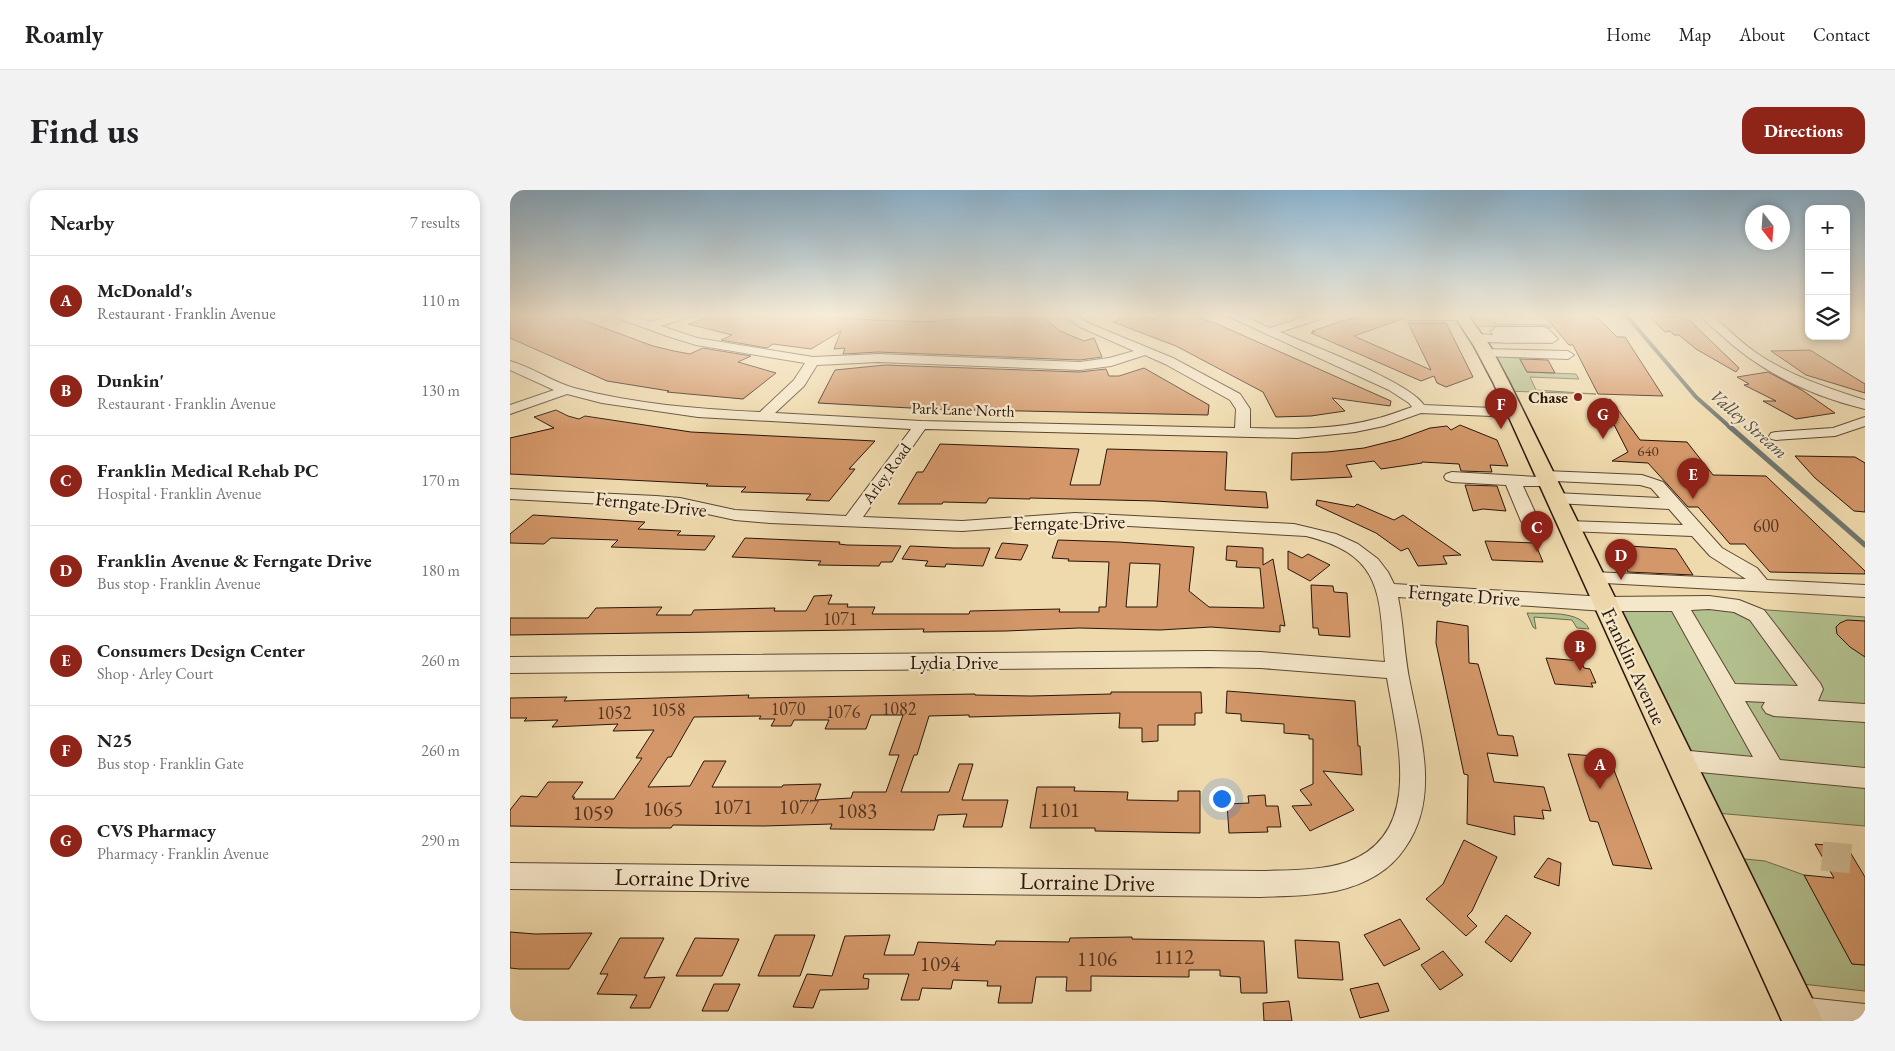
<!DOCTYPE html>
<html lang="en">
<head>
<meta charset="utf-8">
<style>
  :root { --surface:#fff; --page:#f2f2f2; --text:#202124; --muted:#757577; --line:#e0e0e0; --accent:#8f2418 }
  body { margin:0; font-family:"EB Garamond",serif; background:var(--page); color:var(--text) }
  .controls { position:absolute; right:15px; top:15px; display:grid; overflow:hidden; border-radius:10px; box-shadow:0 2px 8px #0003 }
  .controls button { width:45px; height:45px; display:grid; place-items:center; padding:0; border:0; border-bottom:1px solid var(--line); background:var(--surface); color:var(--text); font:25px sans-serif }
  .compass { position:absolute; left:1235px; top:15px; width:45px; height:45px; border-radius:50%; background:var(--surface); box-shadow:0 2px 8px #0003; rotate:163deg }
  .you { position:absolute; left:711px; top:608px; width:18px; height:18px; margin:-12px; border:4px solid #fff; border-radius:50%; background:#1a73e8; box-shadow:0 0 0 8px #1a73e833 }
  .badge { display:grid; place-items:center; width:32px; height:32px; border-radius:50%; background:var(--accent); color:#fff; font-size:16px; font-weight:700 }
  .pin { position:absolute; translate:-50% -41px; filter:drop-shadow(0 1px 2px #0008) }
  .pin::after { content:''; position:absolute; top:26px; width:18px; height:15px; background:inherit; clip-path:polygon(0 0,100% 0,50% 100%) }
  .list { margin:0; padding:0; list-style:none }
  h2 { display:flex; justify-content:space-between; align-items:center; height:65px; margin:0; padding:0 20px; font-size:21px }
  h2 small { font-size:16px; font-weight:400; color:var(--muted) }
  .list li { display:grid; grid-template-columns:32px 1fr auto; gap:15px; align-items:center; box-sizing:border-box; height:90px; padding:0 20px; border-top:1px solid var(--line) }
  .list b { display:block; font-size:19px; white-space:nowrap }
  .list p { margin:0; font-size:16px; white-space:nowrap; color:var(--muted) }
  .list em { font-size:16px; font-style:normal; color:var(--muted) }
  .icon { flex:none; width:28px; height:28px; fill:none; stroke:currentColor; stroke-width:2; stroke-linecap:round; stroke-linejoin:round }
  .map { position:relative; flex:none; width:1355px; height:831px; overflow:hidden; border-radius:15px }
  header { display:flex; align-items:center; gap:30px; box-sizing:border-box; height:70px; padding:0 25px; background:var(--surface); border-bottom:1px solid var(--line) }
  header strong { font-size:24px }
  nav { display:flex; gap:28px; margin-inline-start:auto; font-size:18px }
  .intro { display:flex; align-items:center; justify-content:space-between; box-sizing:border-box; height:120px; padding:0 30px }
  h1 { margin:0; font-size:35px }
  .button { padding:12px 22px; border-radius:15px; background:var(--accent); color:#fff; font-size:18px; font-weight:700 }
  main { display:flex; gap:30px; padding:0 30px }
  aside { flex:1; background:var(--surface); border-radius:15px; box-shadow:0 2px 8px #0003 }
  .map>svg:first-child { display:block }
</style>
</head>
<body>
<header>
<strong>Roamly</strong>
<nav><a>Home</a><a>Map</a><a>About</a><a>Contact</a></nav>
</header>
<div class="intro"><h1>Find us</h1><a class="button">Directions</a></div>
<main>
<aside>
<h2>Nearby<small>7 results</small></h2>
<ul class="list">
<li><span class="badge">A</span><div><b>McDonald's</b><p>Restaurant · Franklin Avenue</p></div><em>110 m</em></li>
<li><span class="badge">B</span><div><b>Dunkin'</b><p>Restaurant · Franklin Avenue</p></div><em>130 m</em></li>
<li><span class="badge">C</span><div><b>Franklin Medical Rehab PC</b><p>Hospital · Franklin Avenue</p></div><em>170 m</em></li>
<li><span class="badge">D</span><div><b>Franklin Avenue &amp; Ferngate Drive</b><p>Bus stop · Franklin Avenue</p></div><em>180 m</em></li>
<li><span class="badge">E</span><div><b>Consumers Design Center</b><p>Shop · Arley Court</p></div><em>260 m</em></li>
<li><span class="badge">F</span><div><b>N25</b><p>Bus stop · Franklin Gate</p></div><em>260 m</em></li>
<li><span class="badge">G</span><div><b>CVS Pharmacy</b><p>Pharmacy · Franklin Avenue</p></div><em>290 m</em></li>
</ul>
</aside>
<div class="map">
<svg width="1355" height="831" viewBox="0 0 1355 831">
  <rect width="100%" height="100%" fill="#efdaad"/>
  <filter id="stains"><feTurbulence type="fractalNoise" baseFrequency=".004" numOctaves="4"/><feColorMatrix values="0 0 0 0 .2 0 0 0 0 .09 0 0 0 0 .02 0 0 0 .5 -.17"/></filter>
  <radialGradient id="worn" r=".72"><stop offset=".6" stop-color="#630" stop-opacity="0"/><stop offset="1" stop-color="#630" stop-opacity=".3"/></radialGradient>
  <path fill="#b3c18f" stroke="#6e6a4c" d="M953 128H982L986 134 1039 135 1042 138 959 136Z
    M976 163 1008 166 1017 182 1066 184 1069 189 1020 187 1026 200 1086 204 994 201Z
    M1092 408 1355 427V636L1194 622Z
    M1017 423C1035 424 1070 420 1079 439L1067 438 1062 430 1024 427 1026 439 1023 437Z
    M1215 667 1255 671 1294 685 1342 774 1355 775V801L1274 792Z"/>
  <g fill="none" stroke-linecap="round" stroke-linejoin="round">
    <path stroke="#707670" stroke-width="4" d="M1115 124 1186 207 1221 238"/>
    <path stroke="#707670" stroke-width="5" d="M1219 236 1355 355"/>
  </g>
  <path fill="#d39769" stroke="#291409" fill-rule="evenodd" d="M16 124H56L143 156 164 161 180 164 193 158 241 166 228 172 266 183 233 209 157 202 159 201 97 191 0 148V128Z
    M208 124H282L361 130 422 132 428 130 487 127 497 128 529 124 550 141 574 151 584 148 592 167 570 170 368 162 333 164 335 158 324 159 331 141 301 159 263 154 257 158 211 150 222 145 178 134Z
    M622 124 644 129 657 124 679 125 705 133 881 211 880 216 822 208 835 221 801 226 766 227 753 202 666 156 603 132Z
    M866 124H889L892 129 844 146 921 180 898 133H936L963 187 936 197 927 193 924 186 911 191 801 143 805 142 802 141 832 131Z
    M1033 124H1084L1107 147H1115L1153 206 1088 204 1063 155H1059Z
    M1166 124H1173L1229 178 1226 182 1186 159 1169 145H1164L1160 141 1155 142 1139 126 1166 127Z
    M1300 160 1355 194V203L1296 185 1261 161Z
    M1010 169 1038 170 1045 183 1017 182Z
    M375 175 570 182 596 179 599 186H609L634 178 699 215 698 225 419 219 308 213 325 180Z
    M1258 182 1292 200 1325 223 1286 229 1253 211H1266L1234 195 1239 194 1227 187Z
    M1100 209 1130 250 1177 252 1203 285 1256 286 1355 381V384L1260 382 1235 354H1220L1188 317H1178L1138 273 1102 271 1118 262 1093 213Z
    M46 220 58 226 69 229 75 226 181 242 365 251 339 279H345L319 311 296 310 301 304 231 302 236 297 196 296 198 294 0 284V248L44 238 24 227Z
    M950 235 987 250 998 276 980 275 982 282 951 281 949 274 912 272V273L871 279 864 271 836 275 842 287 781 290 782 263 817 262 854 258 890 249 920 238 937 236 941 240Z
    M430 254 569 259 560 295H590L597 259 717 262 715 300 756 302 758 318 645 311 520 308V309L479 308 476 313 433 312 432 314H388L407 282H413Z
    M1285 266 1345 267 1355 273V322L1344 321 1305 288Z
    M955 295 987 296 996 321 973 319 963 321Z
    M807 310 844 317 847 314 884 330 893 325 951 365 933 366 937 374 908 376 898 358 891 361 866 343 806 315Z
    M23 325 135 332 128 339 171 341 167 345 205 346 195 360 101 357 108 350 41 348 34 354 0 353V344Z
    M235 348 330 352 329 354 337 355 391 356 382 372H371L369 376 308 375 311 371 222 367Z
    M548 350 608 352 684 357 679 401 699 417 754 418 750 378 726 377 727 371 716 370 717 356 753 358V375L763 369 775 436 770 435V442L701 437 650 440 569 438 496 441 413 442 414 439 0 445V428H78L86 418 152 417 146 425H181L184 420 265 418 264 421H296L304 406 322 405 318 414H338L337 417H365L362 424H459L460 421 550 419 549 422H589V417H596L599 372 558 371 559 369 542 368ZM620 373 650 374 647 417H616Z
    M975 351 1025 353 1033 372 982 370Z
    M492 353 518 355 511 370 485 368Z
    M1103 355 1166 359 1183 385 1118 382Z
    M400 356 444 358H480L473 376 436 374 435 377 415 376 418 371 392 369Z
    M778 361 792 368 798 364 820 375 800 391 778 379Z
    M801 395 823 396 824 402 837 403 840 447 809 445 808 438H803Z
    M1337 430 1355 431V467L1340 457 1327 444 1326 437 1330 433Z
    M927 431 958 436 959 473 968 474 988 545 1003 546 1008 566 977 563 984 592 1034 597 1041 621 1032 620 1034 629 1004 626 1005 645 957 634 958 585 954 584 926 453Z
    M1036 468 1071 471 1074 478 1080 479 1086 493H1081L1083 497 1045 494Z
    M717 501 845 511 848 556H850L852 585 813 581 844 620 800 641 782 616 802 615 790 600 803 594V549H799V545L774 543V534L731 531V524L716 523Z
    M601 502H691L692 523H685V535H648V551L632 552V538H609L610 523 459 527V525L419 526 407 565H404L391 602H439L449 574H463L452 610H498L492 637H453L457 624 428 625 424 640 320 639 322 634 254 636 163 635 161 638H120L0 636V620L11 606 27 607 38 592H73L62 607H65L63 609H104L132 568H126L144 540 103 541 108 534 42 537 48 530 14 531 17 528H0V508L57 507 54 511 239 505 238 508 465 504V505L521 506 601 504ZM361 525H393L379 565H389L376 602H343L341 608 305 610 311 594 273 595 272 597H202L216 571H194L180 596 138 597 158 567H161L184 527 251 526 249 529H265L261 536H281L284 530H319L315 539H356Z
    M1058 564 1099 567 1142 679 1103 675 1088 632 1080 631Z
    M527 597H565L564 601 618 602 617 610 668 611V601H690V643L585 641V638H520Z
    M755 605 756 616H768L771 637H757L758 642 719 643 717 614 739 613 738 606Z
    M954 650 987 667 962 721 957 726 967 736 956 746 916 709 933 694Z
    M1305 654 1337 657 1355 687V775L1342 774 1294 685 1324 688Z
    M1038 668 1051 673 1049 696 1024 687Z
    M996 725 1021 743 1001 772 975 752Z
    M890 729 910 759 874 776 854 745Z
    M0 742 25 744 82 743 59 779H9L0 778Z
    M265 745H305L290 786H248Z
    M380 745 374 765H404L408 752 485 755 486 751 559 752 560 748 622 747V749L754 751 757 803H731L730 787 710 786V780H679V787L581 786V801H556L557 787H526L522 813H488L491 796H477L478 791 443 790 441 799 412 798 409 810H391L399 784H354L353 788 359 789 358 799 310 800 303 818 283 817 297 784 322 786 335 746Z
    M110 748H154L134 788 155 787 140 818H120L127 805 87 804 98 784H90Z
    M185 748 229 749 212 786H166Z
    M785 750 829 752 833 790 788 788Z
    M933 761 953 785 930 800 911 775Z
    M868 793 879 821 850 828 840 799Z
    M204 794H230L218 821H192Z
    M779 811 782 831H754L753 813Z"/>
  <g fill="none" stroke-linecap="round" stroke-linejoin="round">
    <path stroke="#d1bc94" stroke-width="29" stroke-dasharray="29 14" stroke-linecap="butt" d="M1312 666 1344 669"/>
    <defs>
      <path id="minor" d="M100 124H116L140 132 168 124H184L183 126 151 136 187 148 303 167 368 164 570 172 599 168 624 161 570 137 552 124H565L578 133 663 168 730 204 740 219V238C781 239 825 240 865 229 878 226 890 221 902 217L899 213 879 200 713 124H728L760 138 805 124H821L820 126 770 142C802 156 898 191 914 215L1005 219 1010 220 1012 223 1010 226 1005 227 911 223 874 236 845 242 787 248 415 239 353 327 452 331 565 323 784 334 826 344 848 354 868 369 878 382 884 394 1095 407 1199 406 1229 410 1254 420 1310 493 1313 499 1308 511 1355 514V532L1264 526 1256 523 1252 517 1255 512 1235 511 1270 570 1355 578V598L1169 580 1160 577 1157 570 1160 563 1169 560 1243 567 1162 421H1095L888 407C894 436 894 465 900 493 911 548 930 608 895 658 879 682 853 695 826 701 801 706 775 706 750 707L0 699V673L750 681C779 680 810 681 837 672 915 644 887 548 877 488L751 478 698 477 0 483V467L698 461 751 462 875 472C869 405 874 365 796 346L565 333 452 341 260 333 225 330 170 318 0 309V299L146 306 170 308 225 320 336 326 401 239 188 227 92 213 57 204 0 224V215L44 200 0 180V171C22 177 42 192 64 198 124 214 188 219 250 222L284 190 295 173 186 155 157 146 102 126ZM635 165 655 174 720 210 726 219 725 238 411 231 265 223 294 196 307 175 368 172 570 180 601 176ZM1199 419 1224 422 1240 430 1288 496 1225 494 1181 420Z
        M891 124H953L958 127 952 130H899L895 129Z
        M1190 124H1201C1216 137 1229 151 1245 162 1278 185 1317 198 1355 210V219C1301 206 1249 181 1209 143 1202 137 1194 131 1190 124Z
        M987 137H1034L1038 139 1048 149 1042 153C1029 152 967 155 961 148L967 144 983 145 981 141Z
        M976 159 1058 161 1064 165 1058 169 972 166 970 163 972 160Z
        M1355 227V236L1325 246 1266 250 1261 249 1259 246 1261 243 1266 242 1323 238Z
        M1035 281 1132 285 1153 292 1212 358 1247 378 1257 390 1355 395V407L1076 392 1073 388 1076 384 1083 382 1236 389 1200 366 1182 346 1058 341 1052 340 1049 336 1052 332 1058 331 1173 335 1159 319 1045 313 1039 312 1037 308 1039 304 1045 303 1150 308 1141 298 1130 295 1045 291 1046 293 1044 296H1013L1029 331 1026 335 1020 336 1014 335 1011 331 996 295 942 292 936 290 934 287 936 284 942 282 1028 287 1029 283Z
        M1289 807 1355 814V831H1276L1273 823 1278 812Z"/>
      <path id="major" d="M943 124H957L980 156 999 192 1313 831H1272L983 192 964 156Z"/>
    </defs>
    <use href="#minor" stroke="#5a4632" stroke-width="2"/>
    <use href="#major" stroke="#291409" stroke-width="3"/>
    <use href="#minor" fill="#f5e7ca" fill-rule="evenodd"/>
    <use href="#major" fill="#efdaad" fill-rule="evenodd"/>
  </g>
  <linearGradient id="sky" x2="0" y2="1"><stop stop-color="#8bb6d4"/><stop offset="0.52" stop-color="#f8eeda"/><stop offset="1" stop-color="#f8eeda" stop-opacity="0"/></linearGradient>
  <rect width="1355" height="240" fill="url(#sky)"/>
  <circle fill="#8f2418" stroke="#f5e7ca" stroke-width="2" cx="1068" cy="207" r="5"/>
  <g text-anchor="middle" stroke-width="4.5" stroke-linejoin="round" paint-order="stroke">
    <g font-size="15" fill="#543521">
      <text x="1138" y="266">640</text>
    </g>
    <g font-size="16" font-weight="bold" fill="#291409" stroke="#f5e7ca" text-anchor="end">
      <text x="1058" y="213">Chase</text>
    </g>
    <g font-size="16" fill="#291409" stroke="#f5e7ca">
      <text transform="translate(453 219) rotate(2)" y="6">Park Lane North</text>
      <text transform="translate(376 283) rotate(-54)" y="6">Arley Road</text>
    </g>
    <g font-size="18" font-style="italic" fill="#524d45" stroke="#f5e7ca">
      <text transform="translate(1239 234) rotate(41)" y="6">Valley Stream</text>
    </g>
    <g font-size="18" fill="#543521">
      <text x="1256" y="342">600</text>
      <text x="330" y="435">1071</text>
      <text x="278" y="525">1070</text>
      <text x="389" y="525">1082</text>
      <text x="158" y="526">1058</text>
      <text x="333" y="528">1076</text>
      <text x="104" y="529">1052</text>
    </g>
    <g font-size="20" fill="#291409" stroke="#f5e7ca">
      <text transform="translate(141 314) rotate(6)" y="7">Ferngate Drive</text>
      <text transform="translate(559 332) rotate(-1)" y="7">Ferngate Drive</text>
      <text transform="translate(954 405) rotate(4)" y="7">Ferngate Drive</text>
      <text x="444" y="479">Lydia Drive</text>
      <text transform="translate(1124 476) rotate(65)" y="7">Franklin Avenue</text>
    </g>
    <g font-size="21" fill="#543521">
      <text x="223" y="624">1071</text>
      <text x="289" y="624">1077</text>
      <text x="153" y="626">1065</text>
      <text x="550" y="627">1101</text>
      <text x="347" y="628">1083</text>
      <text x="83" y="630">1059</text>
      <text x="664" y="774">1112</text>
      <text x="587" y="776">1106</text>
      <text x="430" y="781">1094</text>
    </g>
    <g font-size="24" fill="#291409" stroke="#f5e7ca">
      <text transform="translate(172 688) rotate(1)" y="8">Lorraine Drive</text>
      <text transform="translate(577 692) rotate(1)" y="8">Lorraine Drive</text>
    </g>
  </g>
  <rect width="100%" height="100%" filter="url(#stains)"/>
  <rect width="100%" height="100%" fill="url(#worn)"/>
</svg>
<div class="controls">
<button>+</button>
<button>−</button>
<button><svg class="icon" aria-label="layers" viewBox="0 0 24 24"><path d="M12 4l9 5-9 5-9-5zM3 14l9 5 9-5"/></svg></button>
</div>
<svg class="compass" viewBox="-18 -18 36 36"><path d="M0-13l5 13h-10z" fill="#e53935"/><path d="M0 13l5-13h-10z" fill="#757577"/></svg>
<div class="you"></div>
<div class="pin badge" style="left:1090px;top:599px">A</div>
<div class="pin badge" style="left:1070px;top:481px">B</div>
<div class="pin badge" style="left:1027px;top:362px">C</div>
<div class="pin badge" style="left:1111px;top:390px">D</div>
<div class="pin badge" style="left:1183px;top:309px">E</div>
<div class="pin badge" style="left:991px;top:239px">F</div>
<div class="pin badge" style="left:1093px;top:249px">G</div>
</div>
</main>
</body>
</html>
